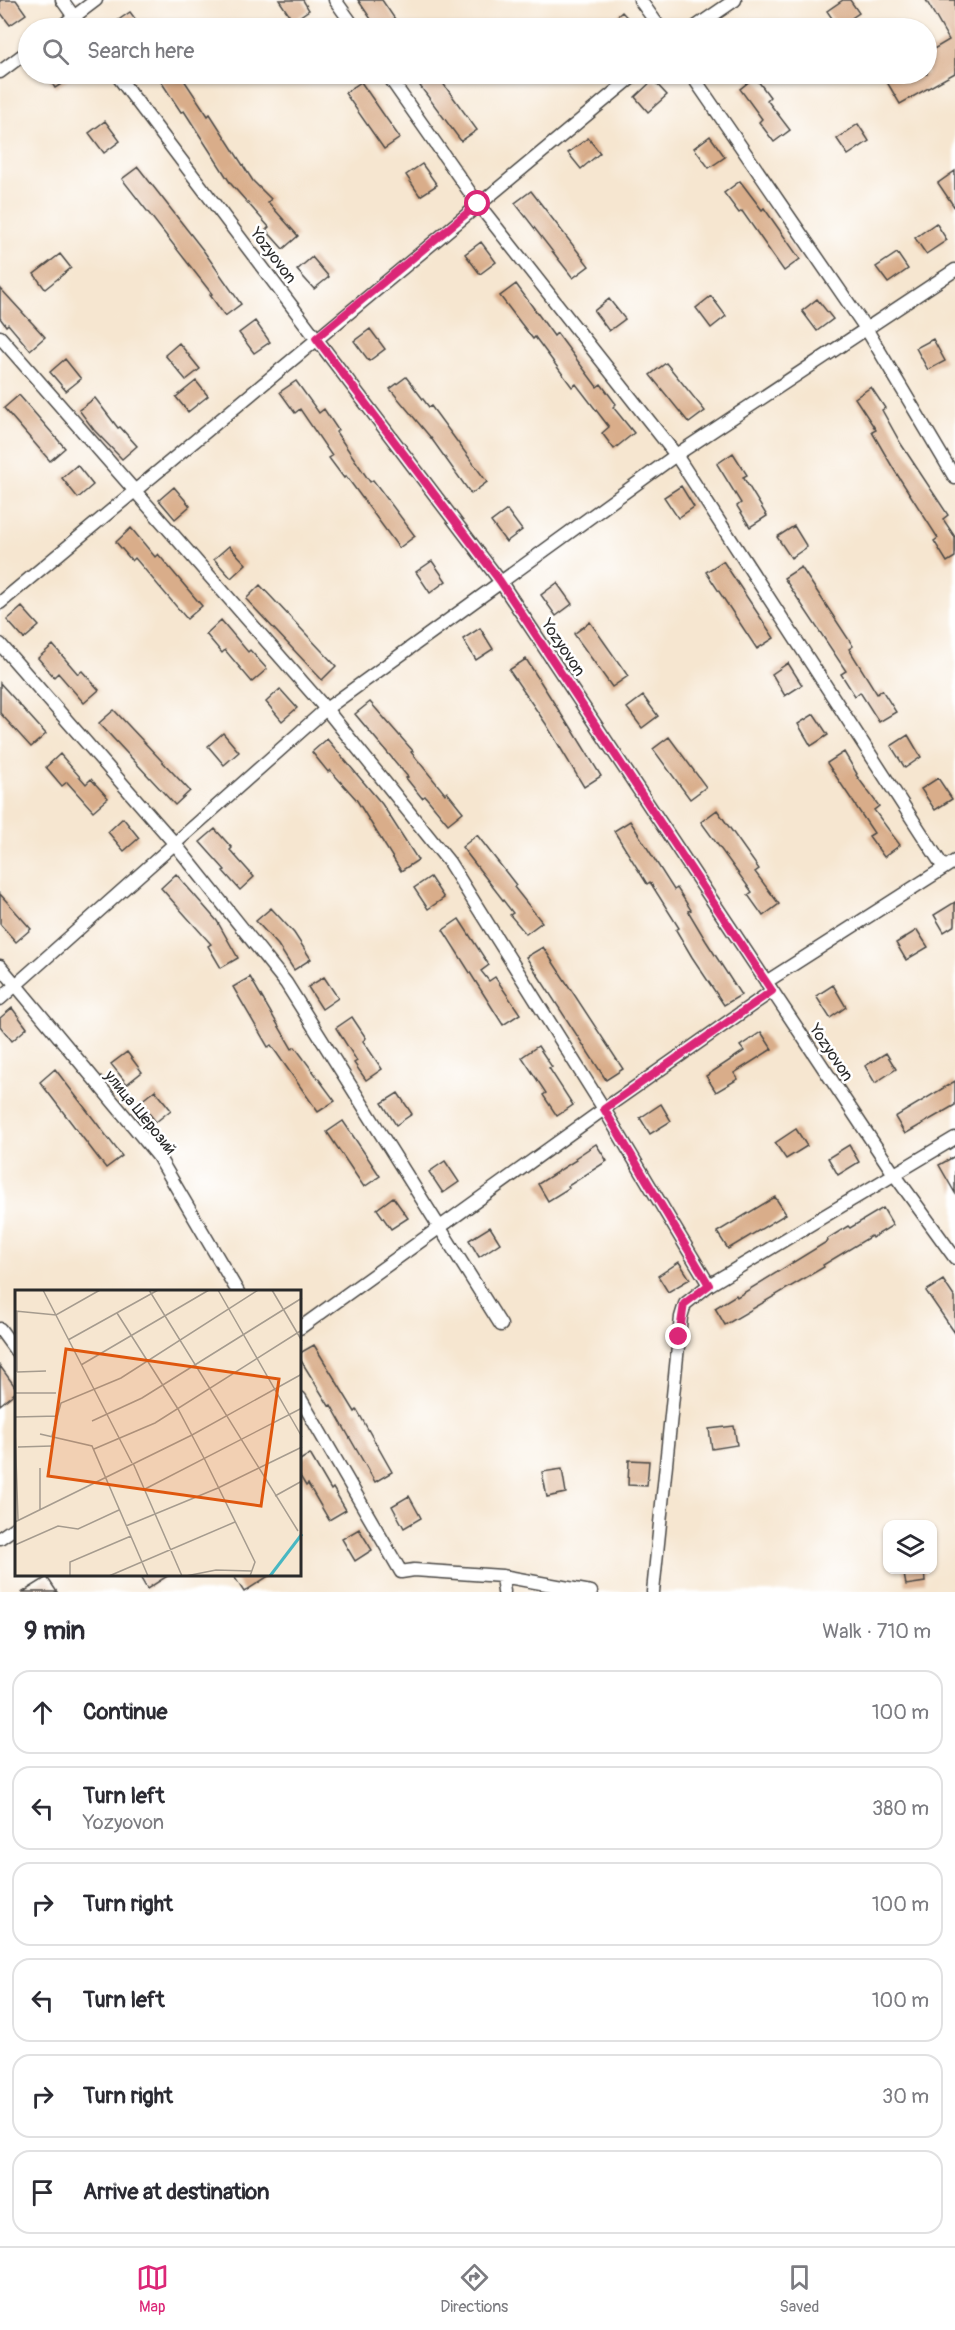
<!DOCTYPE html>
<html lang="en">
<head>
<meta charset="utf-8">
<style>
  :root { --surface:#fff; --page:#f7f7f7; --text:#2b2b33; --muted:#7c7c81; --line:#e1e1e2; --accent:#db2777 }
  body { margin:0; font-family:Pangolin,sans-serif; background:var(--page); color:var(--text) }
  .controls { position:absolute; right:18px; bottom:18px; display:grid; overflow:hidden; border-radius:12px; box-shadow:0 2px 4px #0004 }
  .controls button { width:54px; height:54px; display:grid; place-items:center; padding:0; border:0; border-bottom:2px solid var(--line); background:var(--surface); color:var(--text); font:30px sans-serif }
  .stop { position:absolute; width:18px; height:18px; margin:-14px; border:4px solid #db2777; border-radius:50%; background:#fff }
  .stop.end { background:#db2777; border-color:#fff; box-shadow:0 2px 6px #0008 }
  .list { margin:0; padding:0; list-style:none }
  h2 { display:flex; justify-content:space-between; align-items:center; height:78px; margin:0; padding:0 24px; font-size:26px }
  h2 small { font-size:20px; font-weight:400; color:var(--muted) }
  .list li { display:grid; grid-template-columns:39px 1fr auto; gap:18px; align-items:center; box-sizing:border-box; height:84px; margin:0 12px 12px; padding:0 12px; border:2px solid var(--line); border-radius:18px }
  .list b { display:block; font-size:22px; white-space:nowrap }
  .list p { margin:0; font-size:20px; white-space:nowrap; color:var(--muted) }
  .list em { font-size:20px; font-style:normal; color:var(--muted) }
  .icon { flex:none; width:33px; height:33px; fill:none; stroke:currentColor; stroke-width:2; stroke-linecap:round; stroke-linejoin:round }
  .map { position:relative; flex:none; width:955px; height:1592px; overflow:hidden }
  .search { position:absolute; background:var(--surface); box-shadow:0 2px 4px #0004; left:18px; right:18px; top:18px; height:66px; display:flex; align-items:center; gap:15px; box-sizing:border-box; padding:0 21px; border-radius:33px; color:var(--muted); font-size:22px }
  .sheet { height:654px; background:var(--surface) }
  nav { display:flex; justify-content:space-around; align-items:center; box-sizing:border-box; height:84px; border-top:2px solid var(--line); background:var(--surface); font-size:16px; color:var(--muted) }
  nav a { display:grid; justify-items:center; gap:3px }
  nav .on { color:var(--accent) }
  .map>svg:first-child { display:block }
</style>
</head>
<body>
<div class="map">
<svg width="955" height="1592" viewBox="0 0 955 1592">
  <rect width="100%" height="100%" fill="#fff"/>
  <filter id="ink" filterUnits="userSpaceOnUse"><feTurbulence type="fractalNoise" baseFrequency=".0167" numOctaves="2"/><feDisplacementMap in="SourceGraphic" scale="12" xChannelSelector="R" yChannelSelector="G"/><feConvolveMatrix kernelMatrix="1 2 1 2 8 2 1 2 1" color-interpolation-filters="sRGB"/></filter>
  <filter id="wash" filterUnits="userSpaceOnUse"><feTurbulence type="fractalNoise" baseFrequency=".008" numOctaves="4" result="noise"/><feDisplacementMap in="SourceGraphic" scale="24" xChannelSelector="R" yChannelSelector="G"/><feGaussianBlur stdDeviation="1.35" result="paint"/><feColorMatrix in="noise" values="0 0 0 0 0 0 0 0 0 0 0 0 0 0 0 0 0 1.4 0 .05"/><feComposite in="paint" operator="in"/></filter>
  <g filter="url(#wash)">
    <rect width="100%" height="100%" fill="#f6e6d0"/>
    <g id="blocks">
      <path fill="#d9ad8a" d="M0 0H16L26 14 10 25 0 12Z
        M279 0H303L309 10 293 21Z
        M358 0H382L401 28H377Z
        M843 0H850L859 13 838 27 827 11Z
        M926 0H955V73L900 104 884 77 890 74H927V53L949 40Z
        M130 12 142 28H107Z
        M622 12 637 28H604Z
        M46 74H78L55 88Z
        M156 74H180L208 116 210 114 253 181 271 199 268 202 298 236 283 249 266 230 269 227 231 184 184 111 181 112Z
        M437 75 477 130 461 141 420 86Z
        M755 77 770 97 767 100 790 130 774 142 759 122 762 119 740 89Z
        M653 80 667 95 648 112 635 97Z
        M361 82 400 138 384 149 345 93Z
        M105 121 120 141 104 153 89 133Z
        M858 124 869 141 848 155 837 139Z
        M710 136 725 157 709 168 694 148Z
        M588 138 600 153 581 169 568 153Z
        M422 164 437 185 420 196 406 175Z
        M138 167 203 250 241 304 225 316 210 295 212 294 122 179Z
        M955 171V208L938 183Z
        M740 181 762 210 764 208 800 259 784 271 742 211 739 213 724 193Z
        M531 191 589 266 573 278 515 203Z
        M936 223 947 240 926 254 915 238Z
        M481 242 496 262 480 274 465 254Z
        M897 253 908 269 888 283 876 267Z
        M60 254 71 268 45 289 34 274Z
        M312 257 329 277 314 289 297 270Z
        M516 284 554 336 557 333 597 387 601 384 616 404 613 407 634 433 614 449 602 433 609 427 576 384 572 387 535 337 533 339 500 296Z
        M0 288 45 337 30 350 8 324 6 326 0 318Z
        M711 296 726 316 711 328 696 308Z
        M609 299 625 319 609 331 594 311Z
        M817 299 833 319 817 331 802 311Z
        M255 321 270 342 254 353 239 333Z
        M370 329 385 349 369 361 354 341Z
        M933 339 945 361 928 370 916 348Z
        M179 343 200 369 186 380 165 355Z
        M65 359 81 379 66 391 50 372Z
        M666 363 705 411 689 423 650 375Z
        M406 377 429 407 431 406 487 482 471 494 431 438 390 389Z
        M196 381 208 396 188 412 176 397Z
        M296 381 319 413 324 409 338 430 336 432 370 482 373 480 415 536 399 548 346 476 344 478 329 458 332 456 300 409 295 413 280 392Z
        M871 387 885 408 882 410 901 444 948 515 943 519 955 537V557L947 562 934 541 938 538 893 468 872 432 876 430 855 398Z
        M19 395 65 448 50 461 4 408Z
        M95 398 118 428 120 427 137 446 122 459 94 430 79 410Z
        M733 453 747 475 743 477 767 516 750 527 737 506 741 503 717 464Z
        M77 465 93 485 78 498 62 478Z
        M681 486 694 507 678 518 664 497Z
        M174 487 190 506 175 519 159 500Z
        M507 510 522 530 506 542 491 522Z
        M794 526 807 547 791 558 777 537Z
        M131 528 155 557 158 554 202 606 187 619 135 558 132 561 116 542Z
        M229 546 246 564 231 578 214 559Z
        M432 561 446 581 430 593 416 572Z
        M723 561 774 638 757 649 706 572Z
        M801 567 853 646 849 649 877 694 882 690 896 712 879 722 860 692 855 696 841 674 846 671 784 578Z
        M557 583 572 604 556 616 541 595Z
        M260 585 336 666 322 680 246 599Z
        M22 607 39 626 24 639 7 620Z
        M221 620 248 652 250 650 267 669 252 682 225 650 222 653 206 634Z
        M590 622 628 676 612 687 574 634Z
        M480 628 493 649 476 660 463 639Z
        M53 645 78 674 82 671 99 690 84 703 58 673 54 677 38 658Z
        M526 659 568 725 569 724 601 776 584 787 546 724 509 670Z
        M788 663 802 685 785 696 772 674Z
        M0 683 46 734 31 747 0 713Z
        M280 689 297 708 282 721 266 702Z
        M643 696 658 716 642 728 627 708Z
        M370 702 413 751 411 752 445 794 447 792 463 812 448 824 425 796 422 798 406 778 408 777 355 714Z
        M114 710 190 791 175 805 99 723Z
        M814 714 828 735 811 746 798 724Z
        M223 733 239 752 224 765 208 746Z
        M908 735 921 757 905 768 891 746Z
        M669 737 706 787 690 799 653 749Z
        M327 739 382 804 418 860 401 871 356 799 330 770 328 772 312 752Z
        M844 752 857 774 856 775 879 806 874 810 900 845 884 857 869 836 874 833 827 763Z
        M60 754 86 784 91 779 108 798 93 811 67 782 62 786 46 767Z
        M938 778 952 799 935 810 921 789Z
        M717 810 759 869 755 872 779 904 763 916 748 895 752 892 701 822Z
        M123 818 139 838 124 851 108 832Z
        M630 821 674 890 677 888 691 910 688 911 706 941 741 995 724 1005 692 957 676 930 679 928 650 882 647 884 614 831Z
        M215 829 232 848 230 850 254 877 240 890 223 871 225 870 200 842Z
        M477 835 516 885 514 887 542 922 526 934 510 915 513 913 462 847Z
        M176 874 217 921 238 958 221 968 208 946 211 944 161 888Z
        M430 877 444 898 428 909 414 888Z
        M0 894 31 929 16 942 0 924Z
        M955 902V925L944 932 934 915Z
        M271 908 294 933 311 959 294 970 278 945 256 921Z
        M459 919 489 965 481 971 489 981 495 977 520 1014 503 1025 443 930Z
        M917 930 928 947 906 960 896 943Z
        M543 947 623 1069 606 1080 526 957Z
        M250 977 292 1049 295 1047 335 1101 318 1112 271 1045 268 1047 233 987Z
        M324 977 338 998 322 1009 308 987Z
        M833 985 846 1007 830 1018 816 996Z
        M12 1008 27 1028 12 1041 0 1026V1018Z
        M352 1017 366 1038 363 1041 382 1069 366 1080 354 1063 357 1061 336 1028Z
        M761 1032 772 1049 734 1073 738 1079 716 1092 706 1076 744 1051 740 1046Z
        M538 1046 552 1067 549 1068 573 1105 557 1116 543 1095 546 1093 522 1057Z
        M127 1052 142 1072 127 1084 111 1064Z
        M886 1053 896 1069 875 1083 865 1066Z
        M55 1069 122 1156 106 1168 40 1082Z
        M955 1081V1105L905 1134 895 1117Z
        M155 1090 171 1110 156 1122 140 1102Z
        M398 1093 412 1114 396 1125 382 1103Z
        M661 1104 671 1121 650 1134 640 1118Z
        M343 1121 380 1176 364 1187 327 1132Z
        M796 1129 807 1146 786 1159 775 1143Z
        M596 1144 607 1161 568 1186 569 1188 548 1201 538 1184 576 1160 575 1158Z
        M849 1145 859 1162 838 1175 828 1158Z
        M955 1156V1193L939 1165Z
        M445 1161 459 1182 443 1193 429 1172Z
        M393 1197 408 1218 391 1229 377 1209Z
        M775 1197 786 1214 728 1249 717 1232Z
        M883 1208 893 1225 872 1238 871 1236 823 1265 824 1267 725 1325 715 1308 736 1295 737 1297 828 1241 827 1239 848 1226 850 1228Z
        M490 1227 500 1243 479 1257 469 1240Z
        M679 1262 690 1279 668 1292 658 1276Z
        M943 1280 955 1298V1333L926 1291Z
        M314 1345 355 1412 357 1410 392 1472 375 1482 331 1405 329 1406 300 1359V1353Z
        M0 1366 16 1388V1392L0 1405Z
        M734 1426 737 1445 712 1449 709 1429Z
        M310 1454 331 1490 333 1488 346 1510 329 1520 308 1484 306 1486 300 1476V1460Z
        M629 1460 649 1461 647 1486 628 1485Z
        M562 1469 566 1493 547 1497 542 1472Z
        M409 1496 421 1518 404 1528 392 1506Z
        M359 1529 372 1550 355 1561 342 1539Z
        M903 1569H924L925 1582 906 1585Z
        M139 1575H169L147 1589Z
        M233 1575H270L244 1592Z
        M47 1577 57 1592H23Z"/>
    </g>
  </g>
  <g filter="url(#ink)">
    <use href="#blocks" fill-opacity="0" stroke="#494744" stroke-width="1.5"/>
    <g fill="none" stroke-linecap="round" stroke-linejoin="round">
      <defs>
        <path id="minor" d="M62 0 82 28
          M335 0 355 28
          M640 0 660 28
          M59 28 96 0
          M694 28 735 0
          M0 72 28 51
          M116 74 500 581 894 1174 955 1258
          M387 74 478 204 676 455 944 868
          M691 74 867 330 955 478
          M0 337 326 709 449 862 604 1109 709 1285
          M0 603 636 74
          M0 644 175 844 286 983 501 1325
          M0 966 158 1156 238 1292
          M766 982 955 861
          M0 999 326 709 676 455 955 270
          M300 1328 604 1109 772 991
          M0 1329 16 1351
          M300 1398 401 1572 414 1570 502 1576 591 1592
          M0 1538 16 1527
          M502 1576 504 1592
          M653 1592 681 1317 685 1304 709 1285 955 1138"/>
      </defs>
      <use href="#minor" stroke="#494744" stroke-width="15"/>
      <use href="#minor" stroke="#fff" stroke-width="12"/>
    </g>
  </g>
  <g fill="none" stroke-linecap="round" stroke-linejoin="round" filter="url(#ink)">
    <path stroke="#db2777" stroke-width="8" d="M478 204 316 338 500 581 772 991 604 1109 709 1285 684 1304 679 1337"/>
  </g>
  <g text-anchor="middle" stroke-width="5" stroke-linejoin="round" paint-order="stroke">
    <g font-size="16" fill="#2b2b2b" stroke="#fff">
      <text transform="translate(274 255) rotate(53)" y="6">Yozyovon</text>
      <text transform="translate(564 647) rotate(56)" y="6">Yozyovon</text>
      <text transform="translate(832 1052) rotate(56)" y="6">Yozyovon</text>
      <text transform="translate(141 1112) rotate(51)" y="6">улица Шерозий</text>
    </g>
  </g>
  <g transform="translate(15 1290)">
    <rect width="286" height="286" fill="#f6e6d0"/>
    <path fill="none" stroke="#48b7c2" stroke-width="3" d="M255 286 287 244"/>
    <path fill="none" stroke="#a59b8e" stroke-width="1.5" d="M28 0 117 173M134 0 283 241M203 0 287 147M257 0 287 51M0 21 41 25 85 0M102 23 163 119 190 170 240 272 235 286M53 50 143 0M66 75 194 0M2 82V21M2 82 31 81M0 103H41M0 127 43 126M77 131 127 108 287 8M0 138 3 230M25 144 77 156 133 286M37 146 46 113 106 88 243 0M3 157 37 156M79 159 140 133 287 40M118 173 167 286M25 178V220M130 199 287 118M260 206 287 191M0 232 177 145 287 84M111 236 203 198 287 157M0 255 43 236 63 239 104 220M0 276V255M55 286V272L116 246M94 286 220 232M171 286 201 280 237 281"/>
    <path fill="#df570e" fill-opacity="0.15" stroke="#df570e" stroke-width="3" d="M51 59 264 89 246 216 33 186Z"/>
    <rect width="286" height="286" fill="none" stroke="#2b2b2b" stroke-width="3"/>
  </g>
</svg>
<div class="controls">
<button><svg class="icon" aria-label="layers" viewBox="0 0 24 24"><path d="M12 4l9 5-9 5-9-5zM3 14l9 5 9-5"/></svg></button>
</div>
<div class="stop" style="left:478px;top:204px"></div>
<div class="stop end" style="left:679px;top:1337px"></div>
<div class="search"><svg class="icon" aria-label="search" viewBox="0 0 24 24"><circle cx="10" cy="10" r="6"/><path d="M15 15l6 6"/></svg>Search here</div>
</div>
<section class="sheet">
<h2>9 min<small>Walk · 710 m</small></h2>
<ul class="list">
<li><svg class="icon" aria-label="ahead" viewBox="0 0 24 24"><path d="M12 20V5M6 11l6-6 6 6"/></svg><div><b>Continue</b></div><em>100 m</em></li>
<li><svg class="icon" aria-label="left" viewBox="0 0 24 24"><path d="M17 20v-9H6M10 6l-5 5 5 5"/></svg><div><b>Turn left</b><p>Yozyovon</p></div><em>380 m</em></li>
<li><svg class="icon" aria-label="right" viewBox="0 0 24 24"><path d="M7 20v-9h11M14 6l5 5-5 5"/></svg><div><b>Turn right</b></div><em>100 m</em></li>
<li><svg class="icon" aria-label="left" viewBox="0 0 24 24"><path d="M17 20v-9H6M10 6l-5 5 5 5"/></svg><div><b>Turn left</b></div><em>100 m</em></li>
<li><svg class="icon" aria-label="right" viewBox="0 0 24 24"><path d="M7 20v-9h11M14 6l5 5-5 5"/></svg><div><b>Turn right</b></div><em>30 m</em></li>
<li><svg class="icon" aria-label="arrive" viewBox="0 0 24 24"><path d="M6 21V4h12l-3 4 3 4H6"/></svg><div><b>Arrive at destination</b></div></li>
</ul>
</section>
<nav>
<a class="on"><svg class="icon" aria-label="map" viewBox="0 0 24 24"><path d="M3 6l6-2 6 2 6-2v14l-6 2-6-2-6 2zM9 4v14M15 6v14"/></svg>Map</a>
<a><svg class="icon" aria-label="directions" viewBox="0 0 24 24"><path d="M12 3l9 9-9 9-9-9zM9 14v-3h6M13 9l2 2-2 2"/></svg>Directions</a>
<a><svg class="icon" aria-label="saved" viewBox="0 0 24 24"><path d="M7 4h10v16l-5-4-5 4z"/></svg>Saved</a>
</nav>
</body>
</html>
